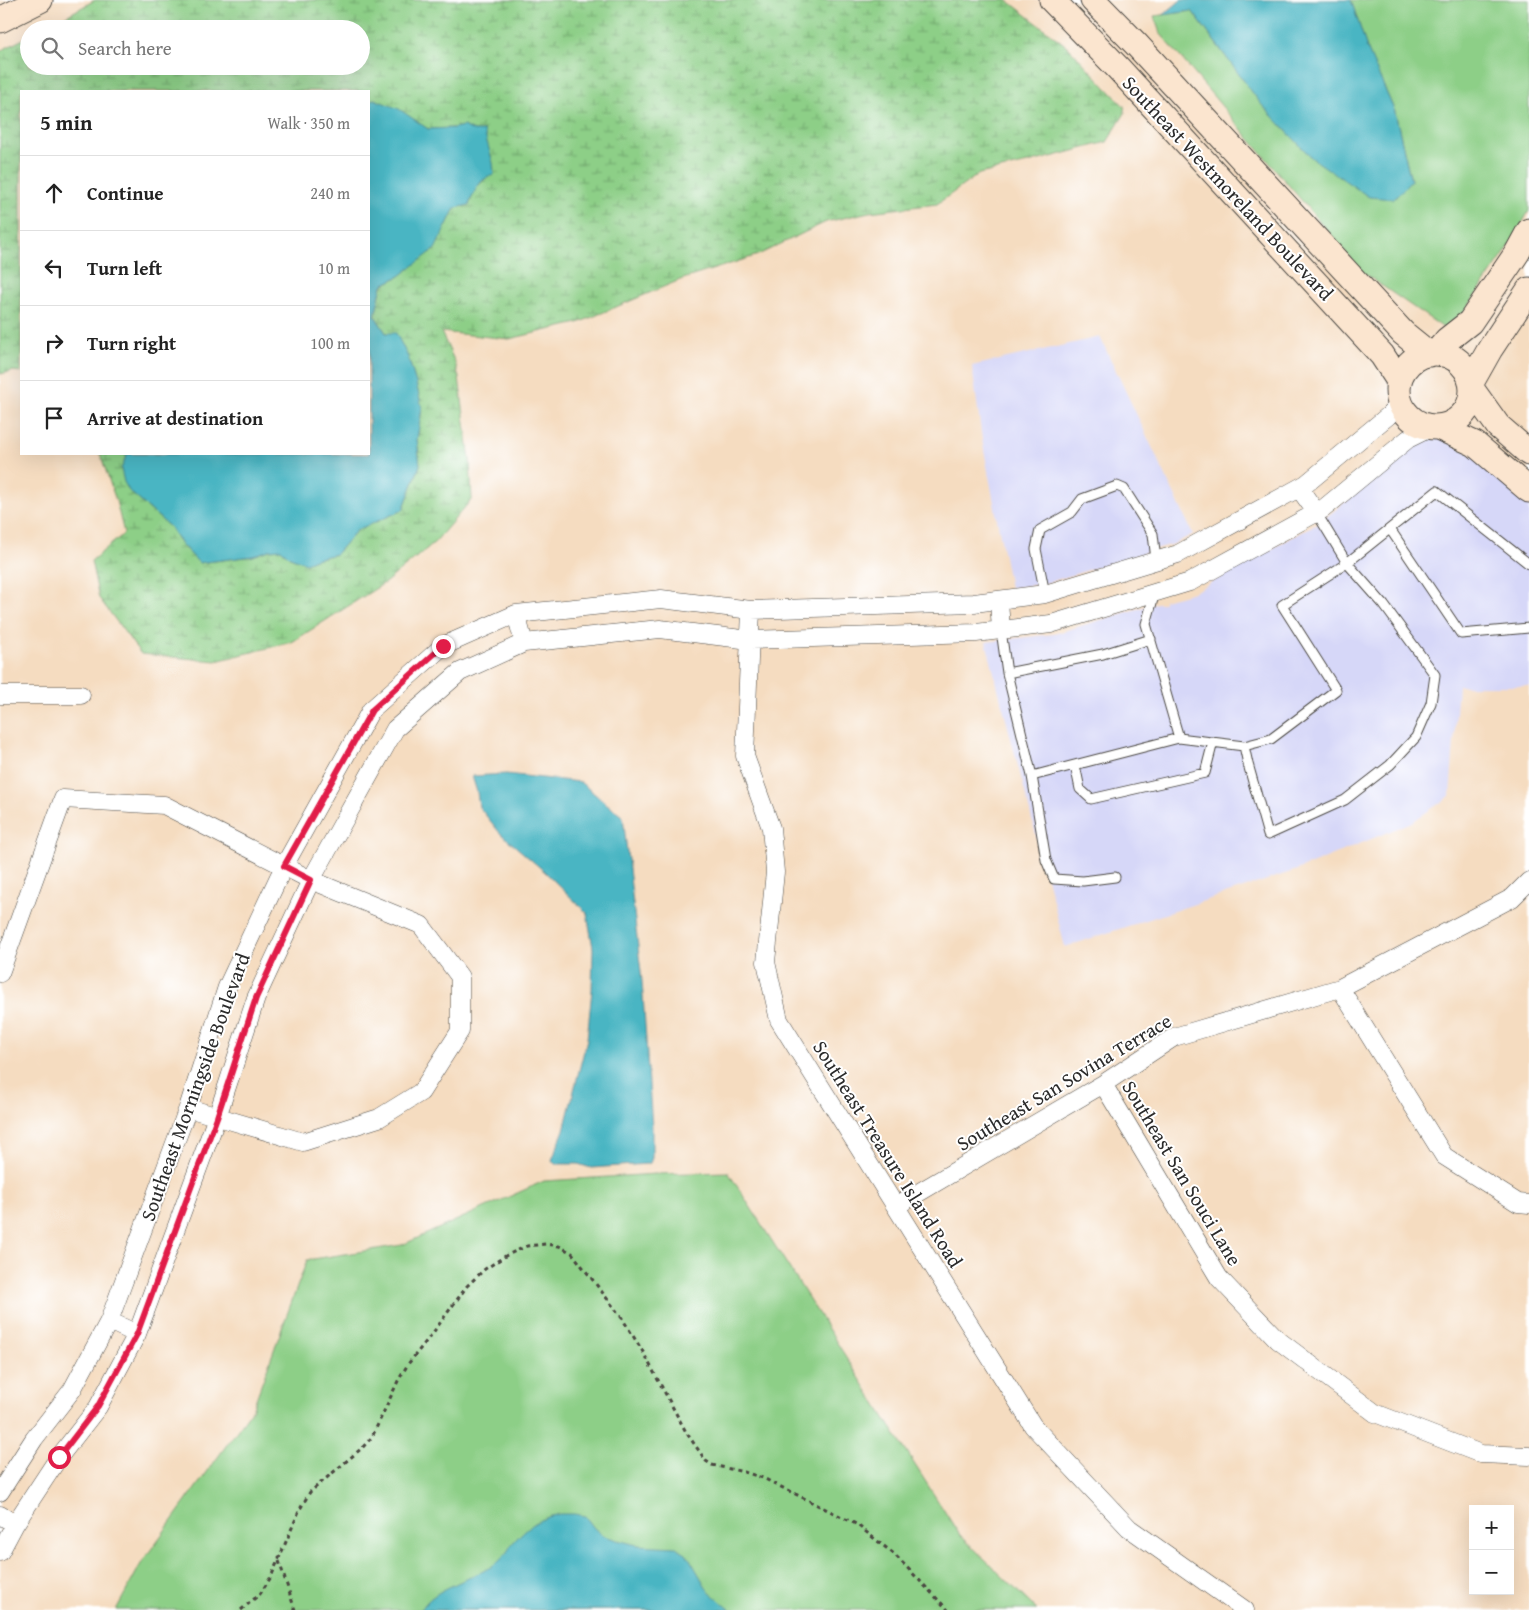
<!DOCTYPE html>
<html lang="en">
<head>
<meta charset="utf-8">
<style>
  :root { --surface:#fff; --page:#f6f6f6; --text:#222; --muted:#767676; --line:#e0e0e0 }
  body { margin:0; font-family:"Gentium Book Plus",serif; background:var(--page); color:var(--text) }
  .controls { position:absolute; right:15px; bottom:15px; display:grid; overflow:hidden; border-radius:0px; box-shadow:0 5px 20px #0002 }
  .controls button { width:45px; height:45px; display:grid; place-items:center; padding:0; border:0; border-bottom:1px solid var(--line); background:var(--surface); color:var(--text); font:25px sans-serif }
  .stop { position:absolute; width:15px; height:15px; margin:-11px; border:4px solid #e11d48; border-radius:50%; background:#fff }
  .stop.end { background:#e11d48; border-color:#fff; box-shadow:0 1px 5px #0008 }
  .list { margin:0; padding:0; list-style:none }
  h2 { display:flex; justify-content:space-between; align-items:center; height:65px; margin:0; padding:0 20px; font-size:21px }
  h2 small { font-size:16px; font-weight:400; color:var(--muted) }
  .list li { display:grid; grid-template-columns:32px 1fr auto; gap:15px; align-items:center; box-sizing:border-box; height:75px; padding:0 20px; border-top:1px solid var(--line) }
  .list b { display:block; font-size:19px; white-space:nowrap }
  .list em { font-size:16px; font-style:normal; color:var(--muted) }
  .icon { flex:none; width:28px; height:28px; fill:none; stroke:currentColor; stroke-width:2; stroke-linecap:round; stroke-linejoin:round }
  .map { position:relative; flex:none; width:1529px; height:1610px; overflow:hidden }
  .search { position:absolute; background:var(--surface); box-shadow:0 5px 20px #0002; left:20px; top:20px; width:350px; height:55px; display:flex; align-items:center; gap:12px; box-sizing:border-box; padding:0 18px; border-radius:28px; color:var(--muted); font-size:19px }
  .panel { position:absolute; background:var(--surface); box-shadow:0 5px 20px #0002; left:20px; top:90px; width:350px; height:365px; border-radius:0px }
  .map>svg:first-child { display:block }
</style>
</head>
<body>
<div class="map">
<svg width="1529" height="1610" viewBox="0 0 1529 1610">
  <defs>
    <pattern id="wetland-marsh" width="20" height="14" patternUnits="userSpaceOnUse" patternTransform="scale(1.25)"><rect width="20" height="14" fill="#8dcf87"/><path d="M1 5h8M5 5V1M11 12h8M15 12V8" fill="none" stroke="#73a86f"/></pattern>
  </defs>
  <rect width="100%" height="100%" fill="#fff"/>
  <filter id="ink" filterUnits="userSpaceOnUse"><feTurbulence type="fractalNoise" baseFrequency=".02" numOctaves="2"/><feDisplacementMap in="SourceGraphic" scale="10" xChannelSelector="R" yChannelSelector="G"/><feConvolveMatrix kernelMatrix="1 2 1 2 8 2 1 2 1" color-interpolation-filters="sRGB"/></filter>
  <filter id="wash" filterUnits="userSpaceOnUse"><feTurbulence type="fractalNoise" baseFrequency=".0096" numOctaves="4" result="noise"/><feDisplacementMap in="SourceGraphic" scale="20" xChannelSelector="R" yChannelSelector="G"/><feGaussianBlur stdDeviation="1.12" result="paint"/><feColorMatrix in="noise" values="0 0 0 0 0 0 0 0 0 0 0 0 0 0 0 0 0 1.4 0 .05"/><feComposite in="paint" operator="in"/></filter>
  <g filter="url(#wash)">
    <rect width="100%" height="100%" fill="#f5dcc0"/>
    <path fill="#d6d7f8" d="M1100 337 1193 534 1174 544 1155 549H1148L1147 552 1043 584 1010 588 982 439 972 366Z
      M1432 438H1439L1471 453 1529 503V686H1458L1450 796 1412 822 1297 870 1065 947 986 642 1054 634 1157 603H1164V600L1194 592 1314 525 1315 526 1413 448Z"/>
    <path fill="#8dcf87" stroke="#5c7d59" d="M1351 0H1529V211L1509 247 1463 314 1445 329 1362 272 1160 33 1154 16 1192 11 1261 104 1312 158 1411 181 1395 112 1367 48Z
      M728 1172 959 1534 1037 1610H116L142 1562 252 1410 307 1260 402 1245 544 1181 656 1174Z"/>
    <path fill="url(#wetland-marsh)" stroke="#5c7d59" d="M95 0H1007L1068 47 1124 106 1125 113 1107 142 1028 163 979 174 937 204 869 212 826 222 758 255 680 280 578 323 509 339 441 332 455 362 459 378 470 460 472 499 435 542 386 582 292 642 216 661 141 654 99 598 91 561 120 537 124 533 116 501 101 456 99 454H127L121 469 129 491 171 528 180 543 199 563 253 556 269 550 281 549 290 557 306 563 315 559 336 554 357 530 403 510 420 465 417 439 422 408 416 383 408 357 396 334 386 333 375 316 382 285 400 276 445 228 455 208 469 205 475 189 487 177 484 131H474L463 126 454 128 428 129 374 99 369 101V91H21V372L14 371 0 374V51L29 36V66H361V29H43Z"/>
    <path fill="#48b5c3" stroke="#3a7077" d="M1181 0H1351L1367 48 1395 112 1411 181 1394 199 1369 197 1312 158 1261 104 1192 11 1163 15Z
      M374 99 399 109 428 129 454 128 463 126 474 131H484L493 163 494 175C479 178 474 192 469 205L455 208 435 249 400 276 382 285 375 316 386 333H396L408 357 416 383 422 408 417 439 420 465 403 510 357 530 336 554 315 559 306 563 290 557 281 549 269 550 253 556 199 563 180 543 171 528 129 491 124 482 121 469 127 454H369V101Z
      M506 774 580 782 623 817 642 981 652 1127V1158L650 1163 647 1164 591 1168 578 1164H555L552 1160 564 1130 587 1039 592 990 593 948 587 913 544 871 500 833 479 807 477 792 472 776Z
      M559 1514H574L585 1516 594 1528 602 1535 617 1540 637 1545 676 1547 686 1553 691 1561 709 1592 731 1610H421C433 1587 476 1579 498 1562 504 1558 508 1550 512 1544 526 1527 537 1519 559 1514Z"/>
  </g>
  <g filter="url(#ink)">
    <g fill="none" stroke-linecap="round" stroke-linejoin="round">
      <defs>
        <path id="lane" d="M1390 529 1461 634 1529 628
          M1155 592 1146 624 1179 738
          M1045 594 1036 549 1040 530 1072 512 1082 499 1117 486 1124 489 1153 534 1156 560
          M1001 630 1007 673 1032 776 1179 738 1244 746 1271 739 1336 690 1282 605 1347 563 1316 512
          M1007 673 1103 654 1151 639
          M1244 746 1248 764 1268 835 1345 800 1390 765 1416 737 1431 703 1435 675 1384 605 1347 563 1437 491 1529 564
          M1075 765 1080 789 1091 799 1205 773 1213 742
          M1032 776 1046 860 1054 879 1083 881 1115 877"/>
        <path id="street" d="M1299 488 1316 512
          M999 600 1001 630
          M751 610 745 756 771 828 775 872 766 962 779 1020 1033 1426 1129 1528 1245 1610
          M516 614 524 643
          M0 695H81
          M0 973 63 799 164 805 311 880 421 925 460 977V1031L421 1092 379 1118 303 1142 188 1108
          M1340 988 1444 1156 1518 1203 1529 1204
          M1103 1084 1219 1278 1278 1340 1375 1413 1481 1454 1529 1456
          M896 1206 1103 1084 1174 1037 1340 988 1512 898 1529 881
          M109 1321 137 1334
          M0 1492 34 1439 72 1390 109 1321 188 1108 227 987 284 866 371 710 443 646 516 614 661 599 751 610 974 603 1045 594 1178 554 1306 484 1388 416 1400 404
          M0 1515 15 1524
          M0 1552 15 1524 59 1457 98 1407 137 1334 217 1117 256 998 311 880 395 729 460 672 524 643 660 629 750 640 976 633 1051 624 1190 582 1323 509 1408 439 1430 428"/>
        <path id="secondary" d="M1052 0 1118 68 1382 355 1399 381
          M1093 0 1136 44 1403 333 1429 354
          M0 20 40 0
          M1398 390a37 37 0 1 1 74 0a37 37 0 1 1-74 0Z
          M1436 353 1447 340 1470 322 1517 253 1529 231
          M1472 381 1490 349 1529 290
          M1473 391 1498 426 1529 453
          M1440 428 1475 444 1529 490"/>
      </defs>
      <use href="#lane" stroke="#494641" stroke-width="11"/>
      <use href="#street" stroke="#494641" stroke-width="19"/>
      <use href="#secondary" stroke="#494641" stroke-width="27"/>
      <path stroke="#494641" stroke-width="3" stroke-dasharray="4 4" stroke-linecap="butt" d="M279 1561 295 1610
        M241 1610 260 1594 271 1577 300 1509 310 1492 362 1448 372 1437 398 1381 408 1364 432 1334 467 1286 485 1269 507 1255 527 1246 546 1244 559 1246 572 1253 622 1318 643 1352 686 1432 706 1461 712 1465 744 1472 763 1478 856 1524 894 1554 948 1610"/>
      <use href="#lane" stroke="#fff" stroke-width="9"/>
      <use href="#street" stroke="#fff" stroke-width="18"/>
      <use href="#secondary" stroke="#fbe5cf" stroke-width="25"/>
    </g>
  </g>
  <g fill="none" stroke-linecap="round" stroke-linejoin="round" filter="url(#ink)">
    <path stroke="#e11d48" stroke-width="6" d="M59 1457 98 1406 137 1334 217 1117 256 998 311 880 284 866 372 710 443 646"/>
  </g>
  <g text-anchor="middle" stroke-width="4" stroke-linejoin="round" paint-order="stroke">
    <g font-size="20" fill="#2b2b2b" stroke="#fff">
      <text transform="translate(1228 188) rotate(47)" y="7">Southeast Westmoreland Boulevard</text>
      <text transform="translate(1064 1082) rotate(-31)" y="7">Southeast San Sovina Terrace</text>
      <text transform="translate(195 1087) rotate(-70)" y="7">Southeast Morningside Boulevard</text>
      <text transform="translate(888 1154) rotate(58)" y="7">Southeast Treasure Island Road</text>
      <text transform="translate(1182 1173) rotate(59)" y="7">Southeast San Souci Lane</text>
    </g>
  </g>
</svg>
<div class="controls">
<button>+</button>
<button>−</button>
</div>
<div class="stop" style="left:59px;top:1457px"></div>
<div class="stop end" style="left:443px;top:646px"></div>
<div class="search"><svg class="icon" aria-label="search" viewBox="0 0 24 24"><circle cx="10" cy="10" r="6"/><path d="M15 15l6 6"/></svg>Search here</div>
<section class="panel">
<h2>5 min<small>Walk · 350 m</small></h2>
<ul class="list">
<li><svg class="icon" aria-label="ahead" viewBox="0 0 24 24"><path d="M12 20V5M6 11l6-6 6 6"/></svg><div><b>Continue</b></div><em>240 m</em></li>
<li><svg class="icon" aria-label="left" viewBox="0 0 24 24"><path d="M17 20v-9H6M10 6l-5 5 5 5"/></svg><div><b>Turn left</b></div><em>10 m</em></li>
<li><svg class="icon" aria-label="right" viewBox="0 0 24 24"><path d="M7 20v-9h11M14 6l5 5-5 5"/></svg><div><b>Turn right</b></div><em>100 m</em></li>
<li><svg class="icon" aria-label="arrive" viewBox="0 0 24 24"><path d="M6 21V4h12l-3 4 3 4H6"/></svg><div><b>Arrive at destination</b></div></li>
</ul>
</section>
</div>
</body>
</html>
